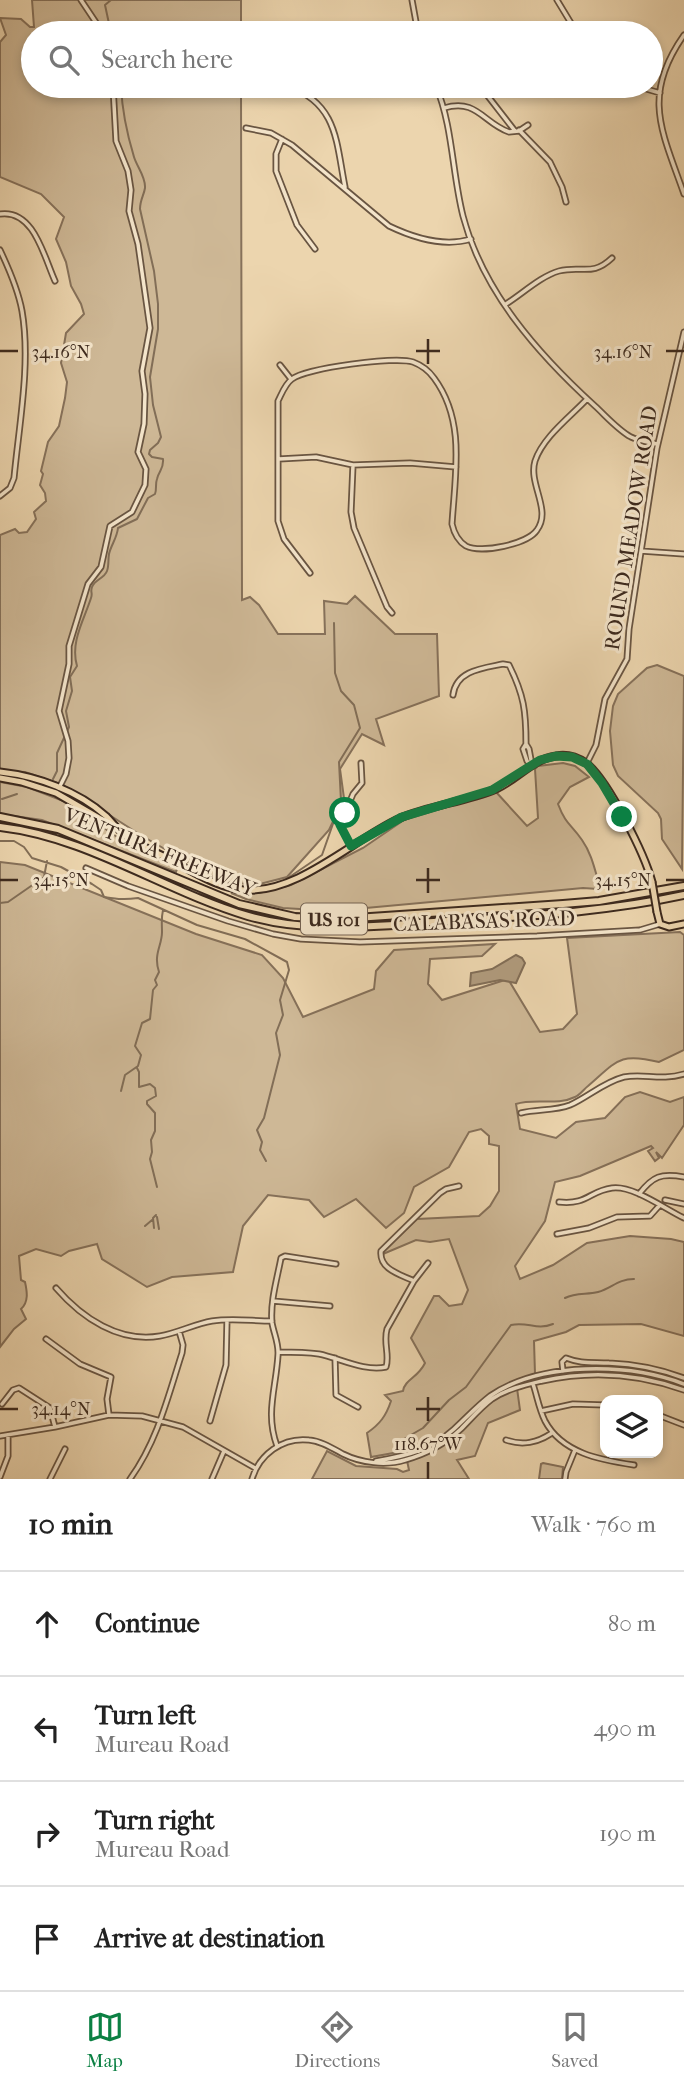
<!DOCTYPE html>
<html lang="en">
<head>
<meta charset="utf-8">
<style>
  :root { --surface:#fff; --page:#f2f2f2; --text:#222; --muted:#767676; --line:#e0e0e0; --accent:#0b8043 }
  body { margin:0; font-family:"IM FELL French Canon",serif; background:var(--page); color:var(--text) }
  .controls { position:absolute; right:21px; bottom:21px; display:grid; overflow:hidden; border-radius:14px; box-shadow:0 4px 10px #0003 }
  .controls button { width:63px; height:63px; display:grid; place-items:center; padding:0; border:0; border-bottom:2px solid var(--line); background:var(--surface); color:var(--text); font:35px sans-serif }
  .stop { position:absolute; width:21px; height:21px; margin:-16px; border:5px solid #0b8043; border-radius:50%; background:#fff }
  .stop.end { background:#0b8043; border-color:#fff; box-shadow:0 2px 7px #0008 }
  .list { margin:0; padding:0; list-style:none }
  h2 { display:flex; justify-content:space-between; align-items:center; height:91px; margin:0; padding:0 28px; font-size:30px }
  h2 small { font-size:23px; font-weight:400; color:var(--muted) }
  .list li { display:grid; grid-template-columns:46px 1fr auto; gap:21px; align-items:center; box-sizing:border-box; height:105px; padding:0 28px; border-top:2px solid var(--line) }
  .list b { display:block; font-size:26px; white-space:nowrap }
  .list p { margin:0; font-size:23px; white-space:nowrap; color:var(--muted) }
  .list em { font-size:23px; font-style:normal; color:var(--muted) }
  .icon { flex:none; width:38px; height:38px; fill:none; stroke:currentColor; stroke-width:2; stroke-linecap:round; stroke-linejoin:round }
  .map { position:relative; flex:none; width:684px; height:1479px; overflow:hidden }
  .search { position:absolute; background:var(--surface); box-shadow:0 4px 10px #0003; left:21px; right:21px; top:21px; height:77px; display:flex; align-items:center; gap:18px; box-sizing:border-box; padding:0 24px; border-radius:38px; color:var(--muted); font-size:26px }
  .sheet { height:511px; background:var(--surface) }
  nav { display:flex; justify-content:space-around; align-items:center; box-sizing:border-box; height:98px; border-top:2px solid var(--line); background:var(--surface); font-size:19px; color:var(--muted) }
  nav a { display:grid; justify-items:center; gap:4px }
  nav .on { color:var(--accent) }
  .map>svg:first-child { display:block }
</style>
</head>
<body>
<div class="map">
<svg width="684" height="1479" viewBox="0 0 684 1479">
  <rect width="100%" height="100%" fill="#ecd5ae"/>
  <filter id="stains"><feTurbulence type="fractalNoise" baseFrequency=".00286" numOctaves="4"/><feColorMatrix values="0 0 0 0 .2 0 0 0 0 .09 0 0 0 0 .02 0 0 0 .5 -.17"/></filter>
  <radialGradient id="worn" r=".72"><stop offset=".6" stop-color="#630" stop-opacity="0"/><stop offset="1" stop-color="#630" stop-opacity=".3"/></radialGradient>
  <path fill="#ceb896" stroke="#86715a" stroke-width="2" d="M32 0H241V33H33V86H241L242 600 250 597 259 605 278 634H325L324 601 347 604 355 596 395 634H437L439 696 376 719 384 745 362 734 340 769 344 798 329 830 287 877 256 885 221 881 142 836 63 785 25 772 0 771V535L15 529 19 533 27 532 36 519 34 512 46 501 45 493 40 485 43 474 41 471 48 442 59 426 65 398 67 382 61 363 66 333 84 314 81 304 71 286 66 262 56 239 64 217 41 194 0 177V42L6 35 0 18 21 19 30 27H34Z
    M657 665 684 676 682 869 662 839 661 819 658 813 618 776 613 765 610 731 613 706 618 694 647 668Z
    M563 763 575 766 589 777 570 787 558 804C566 825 571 824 582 840 592 854 595 871 600 887L598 889 583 888 333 911 283 908 246 899 231 893H259L291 885 363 848 404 820 496 792 527 826 538 818 535 769 538 766Z
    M0 782 27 787 66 802 120 839 178 866 176 872 42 820 0 814Z
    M0 862 25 865 196 934 262 955 283 978 303 1017 374 989 376 971 394 950 495 944 482 956 430 959 428 984 442 1000 508 979 540 1032 563 1029 577 1014 567 938 680 932 684 935V1050L659 1062C619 1052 617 1061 588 1086 584 1089 580 1095 575 1097 557 1106 535 1098 516 1104L520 1129 556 1138 576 1122 605 1118 625 1097 640 1092 670 1102 684 1097V1125L662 1158 656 1152 659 1158 655 1161 648 1151 653 1148 651 1146 580 1176 555 1182 545 1221 515 1266 520 1279 553 1265 587 1243 630 1236 671 1239 684 1242V1336L641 1324 579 1325 566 1332 534 1341 535 1374 516 1381 520 1410 488 1423 475 1456 457 1460 469 1479H312L327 1451 356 1466 397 1469 403 1472 409 1470 405 1451 371 1457 367 1433C380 1424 386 1416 391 1401L385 1395 403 1391C405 1379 418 1378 425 1363L411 1338 434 1296H439L449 1306 462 1304 468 1290 449 1239 430 1242 416 1240 383 1254 384 1250 417 1219 479 1216 490 1206 499 1191V1146L489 1144V1136L481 1129 469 1132 449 1167 414 1187 404 1213 386 1228 356 1199 324 1217 309 1200 268 1195 243 1226 233 1272 172 1277 147 1287 102 1259 97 1244 69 1251 61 1256 36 1249 19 1256 21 1280 25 1282C27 1291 29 1302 21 1309L26 1319 14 1329 0 1347Z
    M543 1463 563 1467 562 1479H539L541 1464Z"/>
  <path fill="#b09b7d" stroke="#826e57" stroke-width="2" d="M516 955 522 958 525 963 516 983 500 980 470 986 471 973 492 969Z"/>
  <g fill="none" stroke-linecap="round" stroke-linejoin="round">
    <path stroke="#826e57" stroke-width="2" d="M111 33 105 5 111 0
      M53 779 57 771V753L69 727 66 711 72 691 70 677 77 666C70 642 84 620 91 598 93 592 90 593 92 587 95 579 104 579 107 571 109 566 108 560 109 554 111 545 117 538 118 528L137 519 148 498 155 494C157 489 155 484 157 479 159 470 164 469 163 459L152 457 149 454 150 450 158 443 161 437 153 405 150 377 158 329V304L154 271 140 209C140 200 144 195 145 188 146 177 137 167 134 157 127 134 122 109 121 86
      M2 799 17 794
      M0 841H14L24 847 32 858 61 867 92 884 101 890 104 897C118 899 124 900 138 898L197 925 245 939 287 962 289 970 280 1000 283 1015 276 1033 280 1055 264 1118 257 1130 262 1142 260 1150 266 1161
      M285 880 322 855 341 801 339 762 360 728 354 705 341 691 335 673 334 623
      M0 903 8 902 44 877 47 861
      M137 1068 139 1072V1087L150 1084 155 1088 156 1096 147 1101V1104L155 1113V1131L151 1140 152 1152 150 1159 157 1187
      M121 1091 125 1075 138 1066 141 1055 135 1046 142 1023 150 1019 153 990 157 985 155 980 159 972C153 954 162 946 162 932 162 924 161 919 163 910
      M157 1217 159 1229
      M145 1226 152 1220
      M154 1228 153 1218 156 1215
      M565 1298C576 1292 587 1295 598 1292 612 1288 618 1279 634 1279
      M397 1448 404 1439 423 1428 449 1400 466 1387 511 1325C528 1321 536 1331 553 1324"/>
    <defs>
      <path id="minor" d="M81 0 103 33
        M412 0 418 33
        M557 0 577 33
        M684 35C641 96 662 131 684 194
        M288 86C338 104 336 142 345 187
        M436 86C453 127 452 173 463 216 483 292 538 354 595 406 606 416 618 430 631 437 639 441 648 442 657 444
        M480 86 515 131
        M636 86 660 93
        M444 108C477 98 483 123 509 132L519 131 528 125
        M246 128 271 133 292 145 389 226C414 238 445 247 471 239
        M519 130 550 162 562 187 566 202
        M282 139 276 154V171L297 225 315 249
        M0 214C34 209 44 257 55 281
        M0 250C9 269 18 289 22 311 31 363 19 425 14 478L10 488 0 496
        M506 304C522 294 541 276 559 271 582 265 592 277 612 258
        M280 365 291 379
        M279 459 316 457 353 465 410 463 456 467
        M353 465 351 512 354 528 387 607 392 613
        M641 551 684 554
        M310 573 284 539 278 521V401C282 393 285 384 292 379 306 368 396 356 413 362 421 365 429 371 434 378 466 421 455 474 452 524 454 533 458 541 466 546 481 554 528 544 537 530 552 510 528 484 535 461 543 437 570 417 587 399
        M453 695C456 670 484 668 503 664L509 665C524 695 526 711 526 744L523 749 527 761 531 765
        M526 744 529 749 532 765
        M587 763 596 745 605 699 627 659 629 629 657 448 684 332
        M59 788 66 774 69 758 68 741 59 711 69 664V646L88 584 101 567 110 526 132 512 145 485 146 469 138 452 144 424 145 394 142 371 150 328 138 244 129 211 131 190 128 171 116 141 113 86
        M351 846 340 825 353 794 362 783 361 763
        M86 868 128 886 228 921 273 934 301 939 360 942 537 936 640 930 660 924
        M521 1113C537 1109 555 1111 570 1105 588 1097 604 1082 624 1077 644 1073 660 1081 684 1074
        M639 1194C653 1176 661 1173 684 1177
        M665 1200 684 1204
        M559 1202C588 1205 589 1191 612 1188 633 1185 665 1209 684 1218
        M557 1234 589 1228 617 1217 650 1216 659 1206
        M414 1281C399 1274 379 1269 381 1251L440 1193 446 1189 459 1186
        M56 1288C82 1318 119 1343 160 1336 178 1333 194 1324 212 1321 232 1318 252 1321 272 1321
        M273 1301 330 1306
        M46 1339 80 1364 111 1377 107 1399 109 1415
        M279 1352C292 1352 305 1352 319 1354 339 1358 365 1372 386 1367 390 1355 383 1343 387 1329L414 1281 428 1263
        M335 1358 336 1395 358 1407
        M563 1371 562 1362 566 1358C581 1364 593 1362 609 1363 634 1364 660 1369 684 1378
        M533 1384C537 1396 539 1409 545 1421 562 1453 600 1460 634 1465
        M2 1404 13 1390 19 1388 50 1408 55 1427
        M541 1411 573 1404 605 1405
        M658 1415 684 1425
        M210 1421 226 1365 227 1320
        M0 1436 55 1427 109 1415 142 1416 183 1427 255 1468
        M506 1440C523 1446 537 1443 552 1433
        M277 1446C265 1413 276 1389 278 1355 279 1344 274 1334 272 1323 270 1302 277 1279 281 1258L285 1256 336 1264
        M376 1461C406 1456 431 1450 454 1429 466 1418 477 1406 490 1396 541 1361 629 1363 684 1384
        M0 1477 8 1456V1435
        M50 1479 65 1449
        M130 1479C157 1442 168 1397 182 1353L183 1345 179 1331
        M212 1479 224 1451
        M252 1479C259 1455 282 1437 309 1440 321 1441 332 1448 343 1454 361 1463 386 1466 405 1460 427 1454 445 1444 461 1429 471 1419 480 1408 492 1399 507 1389 525 1385 542 1381 591 1370 637 1373 684 1390
        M565 1479 566 1472 575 1450"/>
      <path id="major" d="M0 772C37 776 78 791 106 816 114 824 119 832 129 838 145 849 164 855 180 865 201 876 220 888 244 890 298 894 352 840 400 818 431 805 465 802 496 789 517 780 532 759 556 756 566 754 577 757 586 763 608 780 645 855 652 882
        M0 778 22 782 56 793 111 825
        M657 912 660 924 669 927 684 924"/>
      <path id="highway" d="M0 817 58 829 239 904 295 917 341 919 563 904 599 901 684 886
        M0 827C88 837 164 891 248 916 313 935 381 925 448 921 527 916 606 912 684 895"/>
    </defs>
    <use href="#minor" stroke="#695542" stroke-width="7"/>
    <use href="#major" stroke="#3d2a1e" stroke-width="9"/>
    <use href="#highway" stroke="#3d2a1e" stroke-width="10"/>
    <use href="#minor" stroke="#f3e4ca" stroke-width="3.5"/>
    <use href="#major" stroke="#ecd5ae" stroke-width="5"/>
    <use href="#highway" stroke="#ecd5ae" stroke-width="6"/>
    <defs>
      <path id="major-bridge" d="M652 882 657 912"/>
    </defs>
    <use href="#major-bridge" stroke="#3d2a1e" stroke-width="9" stroke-linecap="butt"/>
    <use href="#major-bridge" stroke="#ecd5ae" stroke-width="5"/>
  </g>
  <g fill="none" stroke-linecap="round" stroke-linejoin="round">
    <path stroke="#0b8043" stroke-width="9" d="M345 813 340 825 351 846 402 817 492 790 540 760 556 756 572 757 587 764 602 783 622 817"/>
  </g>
  <path fill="none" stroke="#3d2a1e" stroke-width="2.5" d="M428 339V364M0 351H18M416 351H440M666 351H684M428 868V893M0 880H18M416 880H440M666 880H684M428 1397V1421M0 1409H18M416 1409H440M428 1462V1479"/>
  <g text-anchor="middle" stroke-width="6" stroke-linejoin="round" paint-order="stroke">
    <rect fill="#f3e4ca" stroke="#746252" stroke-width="2" x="301" y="903.5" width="66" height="31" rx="5"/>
    <g font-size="19" font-weight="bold" fill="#3d2a1e">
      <text x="334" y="926">US 101</text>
    </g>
    <g font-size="21" fill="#3d2a1e" stroke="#f3e4ca">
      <text transform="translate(631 528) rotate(-81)" y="7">ROUND MEADOW ROAD</text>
      <text transform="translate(160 852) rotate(22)" y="7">VENTURA FREEWAY</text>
      <text transform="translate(484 921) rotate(-2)" y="7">CALABASAS ROAD</text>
    </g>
  </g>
  <g font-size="18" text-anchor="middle" fill="#3d2a1e" stroke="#f3e4ca" stroke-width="6" stroke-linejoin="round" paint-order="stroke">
    <text x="61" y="358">34.16°N</text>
    <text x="623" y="358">34.16°N</text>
    <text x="61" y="886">34.15°N</text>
    <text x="623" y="886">34.15°N</text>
    <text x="61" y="1415">34.14°N</text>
    <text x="428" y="1450">118.67°W</text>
  </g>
  <rect width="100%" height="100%" filter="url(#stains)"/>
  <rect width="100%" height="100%" fill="url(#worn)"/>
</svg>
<div class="controls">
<button><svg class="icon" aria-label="layers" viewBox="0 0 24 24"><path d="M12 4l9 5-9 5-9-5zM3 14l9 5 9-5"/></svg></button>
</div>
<div class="stop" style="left:345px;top:813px"></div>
<div class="stop end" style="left:622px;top:817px"></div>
<div class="search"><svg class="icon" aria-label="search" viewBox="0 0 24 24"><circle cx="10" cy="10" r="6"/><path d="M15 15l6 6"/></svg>Search here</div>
</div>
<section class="sheet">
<h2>10 min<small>Walk · 760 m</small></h2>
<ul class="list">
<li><svg class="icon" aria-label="ahead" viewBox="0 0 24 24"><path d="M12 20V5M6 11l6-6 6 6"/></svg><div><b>Continue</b></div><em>80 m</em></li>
<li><svg class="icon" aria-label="left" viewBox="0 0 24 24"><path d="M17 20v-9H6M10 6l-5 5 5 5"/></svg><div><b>Turn left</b><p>Mureau Road</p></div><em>490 m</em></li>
<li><svg class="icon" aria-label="right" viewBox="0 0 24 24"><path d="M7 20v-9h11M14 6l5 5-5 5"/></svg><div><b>Turn right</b><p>Mureau Road</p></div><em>190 m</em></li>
<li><svg class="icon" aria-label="arrive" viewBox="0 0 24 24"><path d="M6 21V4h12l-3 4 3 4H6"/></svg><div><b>Arrive at destination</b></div></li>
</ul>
</section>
<nav>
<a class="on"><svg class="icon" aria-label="map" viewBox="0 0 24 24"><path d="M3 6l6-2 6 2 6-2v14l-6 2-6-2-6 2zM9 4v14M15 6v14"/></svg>Map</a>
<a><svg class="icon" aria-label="directions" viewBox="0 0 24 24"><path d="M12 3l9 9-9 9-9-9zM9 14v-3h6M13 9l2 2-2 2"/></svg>Directions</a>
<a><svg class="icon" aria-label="saved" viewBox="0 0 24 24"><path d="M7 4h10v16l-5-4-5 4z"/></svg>Saved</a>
</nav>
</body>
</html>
